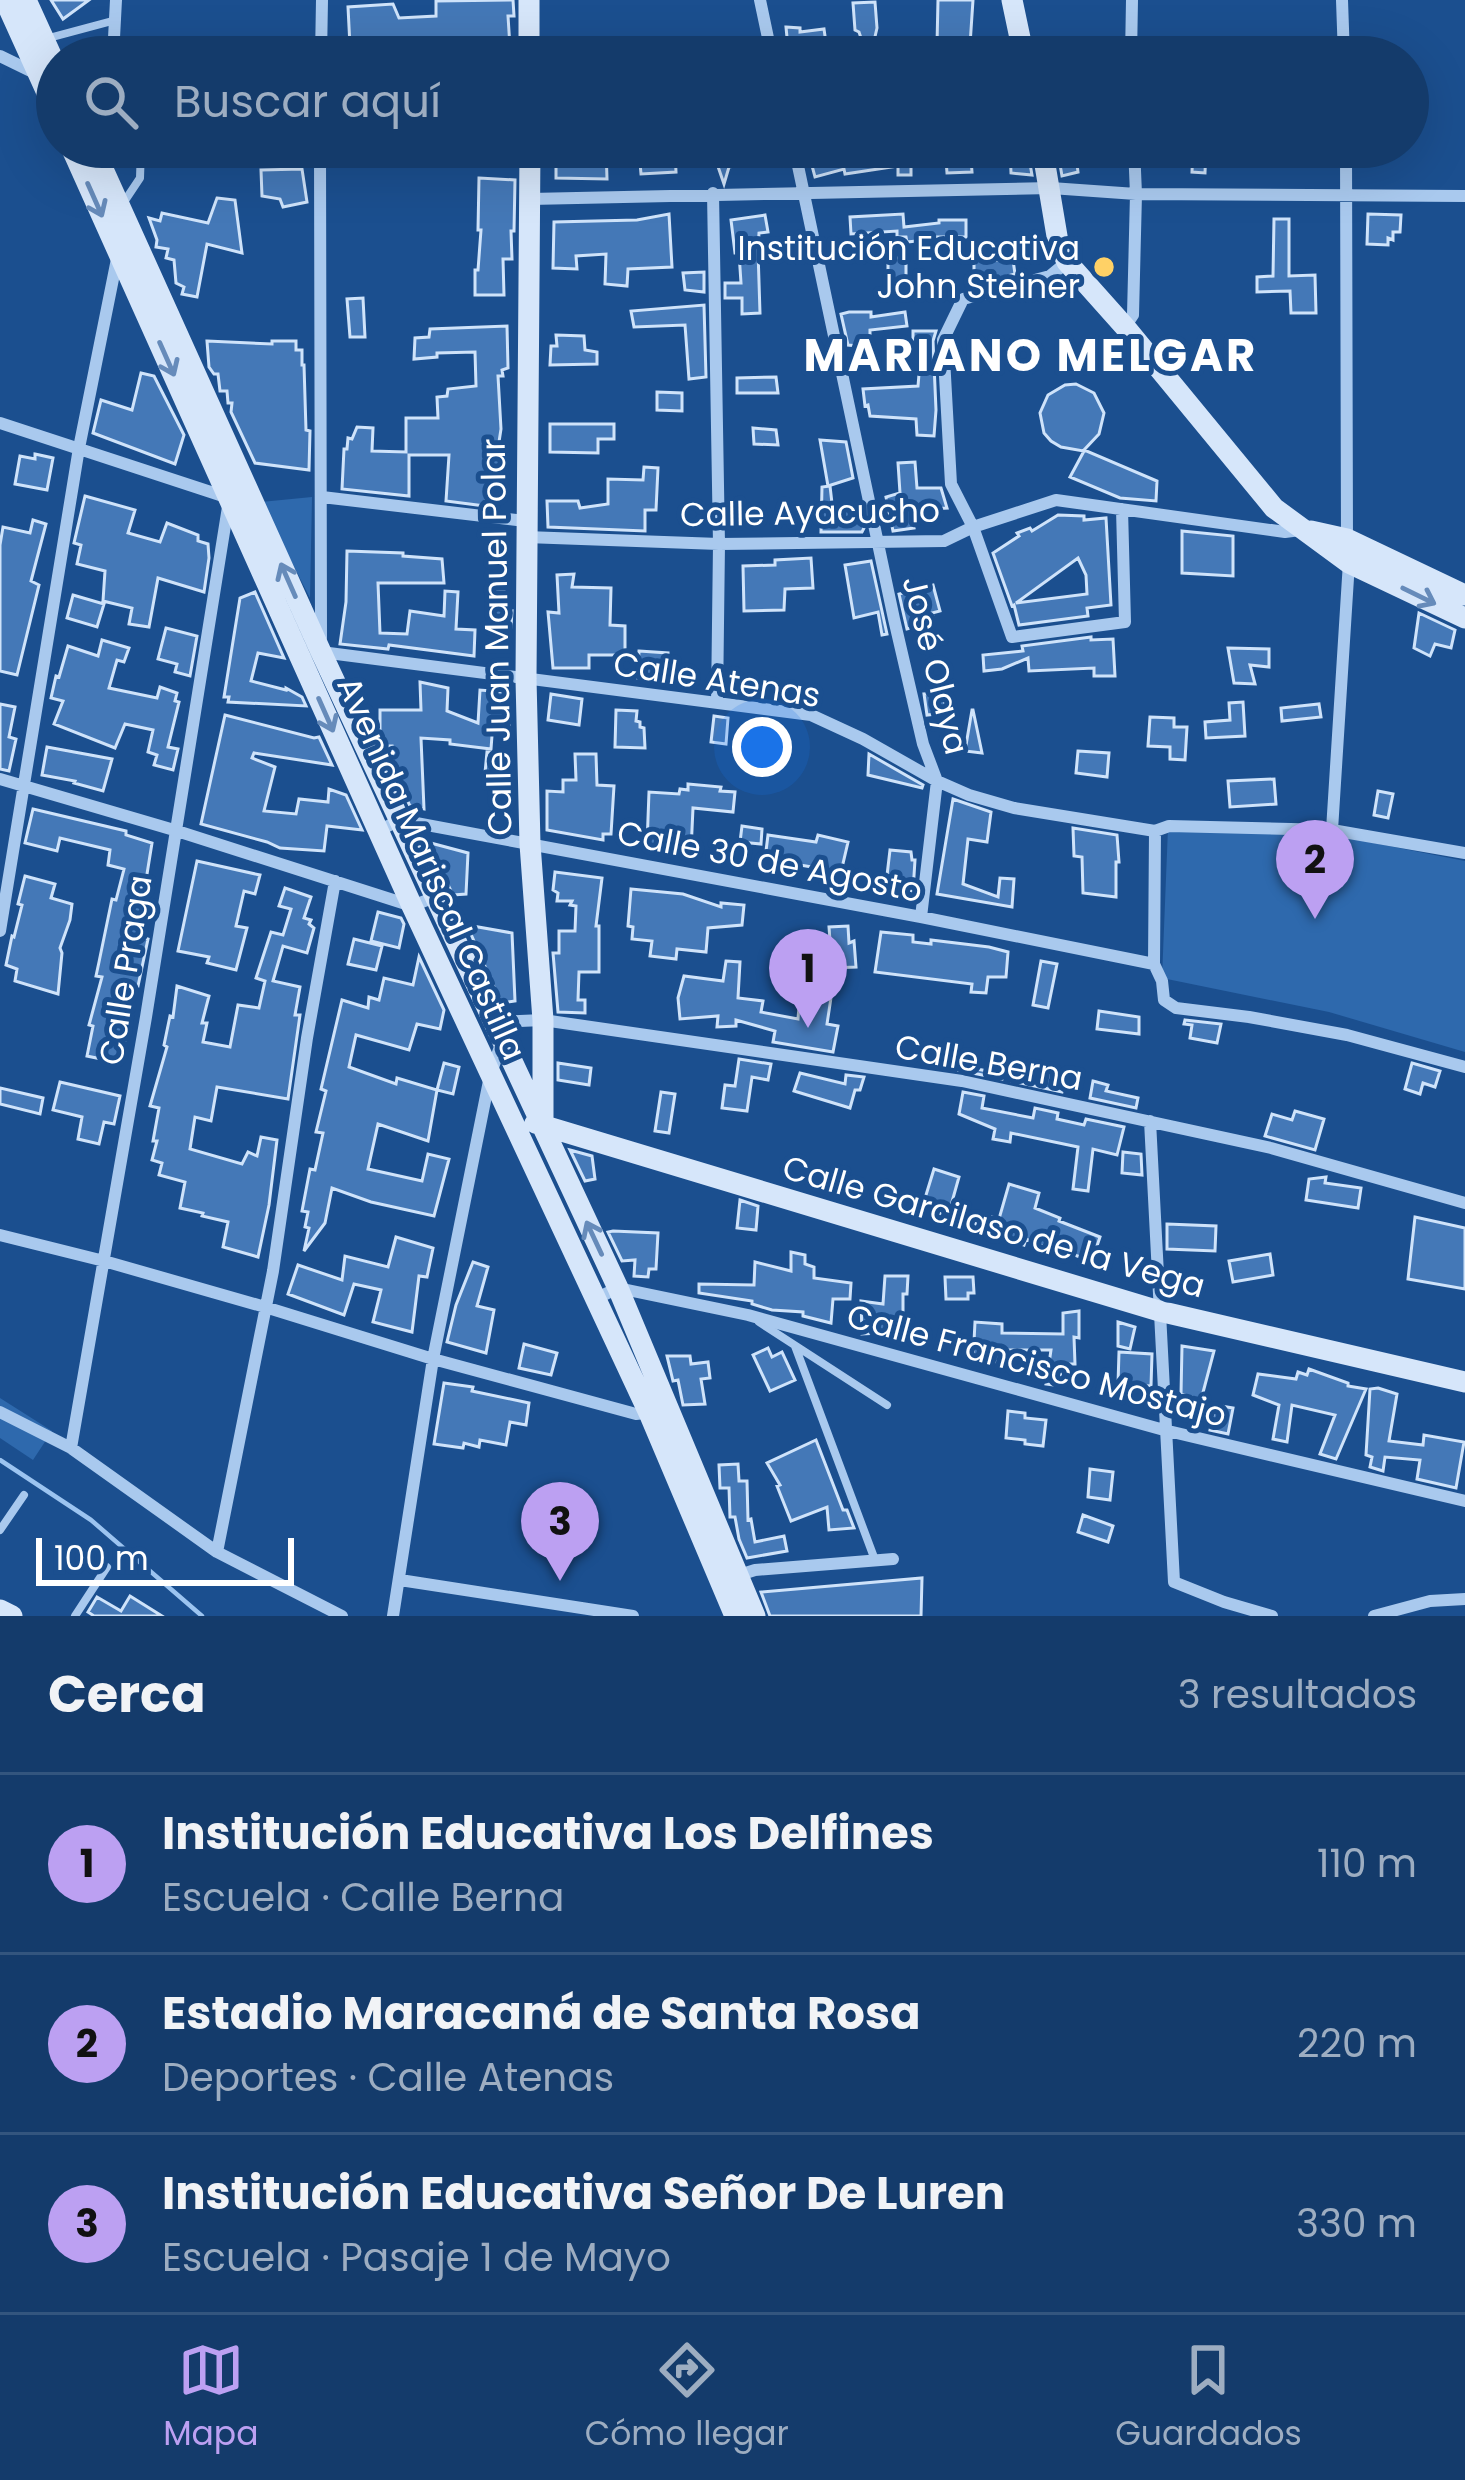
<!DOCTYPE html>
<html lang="es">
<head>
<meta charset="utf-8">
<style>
  :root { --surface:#143b6b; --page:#1d4271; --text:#f1f3f6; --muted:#9dadc1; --line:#33557e; --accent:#bca0f2 }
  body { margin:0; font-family:Poppins,sans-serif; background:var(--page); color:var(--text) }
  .scale { position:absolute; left:36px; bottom:30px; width:258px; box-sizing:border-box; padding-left:12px; border:6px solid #fff; border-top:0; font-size:33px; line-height:42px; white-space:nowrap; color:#fff; -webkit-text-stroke:9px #1b4f8f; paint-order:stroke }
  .you { position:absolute; left:762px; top:747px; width:42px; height:42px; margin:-30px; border:9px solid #fff; border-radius:50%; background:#1a73e8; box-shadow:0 0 0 18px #1a73e833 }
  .badge { display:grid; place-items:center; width:78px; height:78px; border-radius:50%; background:var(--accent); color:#111; font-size:39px; font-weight:700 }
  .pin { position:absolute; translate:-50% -99px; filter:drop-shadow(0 3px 6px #0008) }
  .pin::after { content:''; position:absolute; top:63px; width:42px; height:36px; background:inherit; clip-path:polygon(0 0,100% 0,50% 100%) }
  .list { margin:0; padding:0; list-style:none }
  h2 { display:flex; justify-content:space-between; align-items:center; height:156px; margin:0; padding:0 48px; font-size:51px }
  h2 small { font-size:39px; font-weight:400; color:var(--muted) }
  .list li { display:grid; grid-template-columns:78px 1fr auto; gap:36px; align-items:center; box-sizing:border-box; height:180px; padding:0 48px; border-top:3px solid var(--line) }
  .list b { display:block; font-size:45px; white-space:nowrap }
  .list p { margin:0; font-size:39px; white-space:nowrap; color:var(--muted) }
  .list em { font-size:39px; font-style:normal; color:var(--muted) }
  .icon { flex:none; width:66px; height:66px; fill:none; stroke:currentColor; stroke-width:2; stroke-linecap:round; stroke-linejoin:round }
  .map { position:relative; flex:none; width:1465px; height:1616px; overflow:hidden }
  .search { position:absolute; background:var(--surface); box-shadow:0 12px 48px #0002; left:36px; right:36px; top:36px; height:132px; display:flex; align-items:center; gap:30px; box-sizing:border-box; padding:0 42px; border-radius:66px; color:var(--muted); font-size:45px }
  .sheet { height:696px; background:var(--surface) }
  nav { display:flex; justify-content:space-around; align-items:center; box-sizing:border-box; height:168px; border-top:3px solid var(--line); background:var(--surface); font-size:33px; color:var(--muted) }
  nav a { display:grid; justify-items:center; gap:6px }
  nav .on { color:var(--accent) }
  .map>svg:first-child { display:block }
</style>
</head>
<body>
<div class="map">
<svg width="1465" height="1616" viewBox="0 0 1465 1616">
  <rect width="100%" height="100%" fill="#1b4f8f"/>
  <path fill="#2e69ad" d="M312 497 310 598 261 502Z
    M1168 828 1333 835 1465 861V1052L1329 1012 1162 978Z
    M0 1398 52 1431 33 1460 0 1438Z"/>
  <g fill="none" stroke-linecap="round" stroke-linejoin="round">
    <path stroke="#9cc4f0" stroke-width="4.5" d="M0 1460 91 1520 202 1616"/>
  </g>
  <path fill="#4478b7" stroke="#cfe3fa" stroke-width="3" fill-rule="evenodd" d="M51 0H89L63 19Z
    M513 0 514 16H508L510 47 434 56V50L370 54 369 45 350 46 348 7 393 4 399 18 436 16V1Z
    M938 0H973L970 45 937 44Z
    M875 2 877 28 874 41 861 38 859 32 855 30 853 3Z
    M786 27 800 28V32L824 29 828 57 798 56 795 47 788 48Z
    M556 147H606L607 179 556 178Z
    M719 147H734L739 165 729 167 724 184 713 152 720 150Z
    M807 147H911V175H898V166L845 174 844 169 815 177Z
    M945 147H970L972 172 947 173Z
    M1010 147H1027L1032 175 1011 173Z
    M1057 147H1075L1078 172 1062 176Z
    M1193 147H1206L1205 173 1192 172Z
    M675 150 676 172 641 174 639 151Z
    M302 169 307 202 283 207 280 199 262 196 261 170Z
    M479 178 515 180 514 231H511L512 259H503L504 295H475V270H478L481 230H478Z
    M217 198 235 200 242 253 207 244 197 297 182 294 184 287 176 283 174 260 166 258 168 249 156 247 157 240 149 218 160 221 162 213 208 223Z
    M669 214 672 267 628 269 627 286 605 284 606 254 576 256 577 269 553 268 554 222 637 220Z
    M903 214 904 227 939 223V220H966V237H926V240L907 242 906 237H897V231L851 234 850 217Z
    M1368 214 1401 215 1400 232H1393V240L1388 238V245L1367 244Z
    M765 215 768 232 759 233 758 251 760 313 742 314V298H725V283H741L739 253H735L731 220Z
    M1274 219H1289V276L1315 275 1316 313H1291L1290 291 1257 292V277L1273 276Z
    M888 258H906V284H888Z
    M974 260H1013L1015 274 974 285Z
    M704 272V292L685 290 683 273Z
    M363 298 365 337H350L347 299Z
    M704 305 706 377 689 379 685 325 634 327 631 311Z
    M849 312H871V317L905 312 907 326 870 330V347L848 345 841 314Z
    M507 326 508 368 502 370 503 376H498L501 429 499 442 502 457 507 458 505 477 488 475 485 506 446 501 449 455H409V496L342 489 344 449H347L348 438 352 439 357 427 373 428 372 451 406 452V418H438L437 397 447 396 448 389 476 386 475 352 437 353V357L414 359 415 338 429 337 430 329Z
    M913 331H936L933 341 936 410 934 436 917 435 916 419 870 416 868 405 865 406 863 389 918 386 921 350 913 351Z
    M556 335 584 336 585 350 597 352V364L550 365 551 346H557Z
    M207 341 272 344V341H296V350H302V365H304L306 430 310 431 309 470 255 463 231 412 232 403H228L227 391H220L218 374H214L209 367Z
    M141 373 154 376 184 435 175 464 93 433 101 400 132 410Z
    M776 377 778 393H737V378Z
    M1076 384 1094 393 1104 413 1099 434 1084 450 1157 481 1156 501 1120 498 1070 477 1084 451 1061 447 1051 441 1044 433 1040 413 1048 395 1065 385Z
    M657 392 682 393V411L657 410Z
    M550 424H614V439H598V453L550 452Z
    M753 428 776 430 778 445 754 444Z
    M820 440 846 442 853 478 828 486Z
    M35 454 53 458 47 490 15 484 20 456 35 459Z
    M915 462 917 488H941L947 508 910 510 914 528 893 531 886 497 900 493 898 463Z
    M644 467 658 468 656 510H645V531L548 527 547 501H578L580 508 608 504V479L643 480Z
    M830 486 833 512 860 509 864 528 862 532H821L822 487Z
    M85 496 135 510 128 533 160 542 167 523 198 535V541L208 544 209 558 204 592 158 578 149 627 129 624 132 608 103 601 105 571 77 564 81 545 74 543Z
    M1058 515 1084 516V520L1106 518 1111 605 1087 608 1088 616 1019 625 1014 605 1012 606 993 553 1019 536 1017 533 1030 528 1032 531ZM1078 558 1086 575 1087 594 1016 603Z
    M33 520 46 524 31 581 39 585 17 675 0 671V545L3 527 30 533Z
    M1182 531 1233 536V576L1182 573Z
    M347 551 403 553V556L442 559 444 583H378L380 633 407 634 410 611 444 616 445 591 458 592 456 629 475 630 474 656 389 645 388 649 340 644 346 602Z
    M811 558 813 588 785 589 784 610 744 611 743 566 775 565V560Z
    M871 561 887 634 882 635 878 612 854 618 845 565Z
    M574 574 572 587 611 588 610 625 625 626V655H589V668H553L548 612 559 613 557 575Z
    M933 585 940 611 932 613 934 619 922 621 923 625 907 629 899 594Z
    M490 588 504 590 505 612 512 611 511 627H492Z
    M255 592 284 658 258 653 251 681 286 690V688L302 697 306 706 228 702 229 697H224L240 598Z
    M73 595 104 604 97 627 67 618Z
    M1419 613 1455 630 1451 648 1435 644 1430 656 1414 648Z
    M166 628 197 636 190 676 175 672 177 664 158 659Z
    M1091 637V640L1113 639 1115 676H1094V668L1029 671 1028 658 1002 669 984 671 983 655 1023 651 1022 646Z
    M102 640 129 648 124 662 117 660 109 688 157 698 160 687 177 693 175 701 179 702 168 747 178 749 173 770 154 765 157 755 148 752 153 730 125 724 115 748 54 724 63 701 51 698 56 676 59 677 68 646 98 656Z
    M1228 648 1269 649V667L1250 665 1255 684 1234 683Z
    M639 651 668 653 667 679 638 678Z
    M420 682 448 688 447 711 478 723 480 690 504 692 509 725 493 722 491 749 450 744V740L421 738 424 809 410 806 392 769V746H381L380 743V710H421Z
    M944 693 946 713 927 715 924 694Z
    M551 694 582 699 579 725 548 720Z
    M1243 702 1245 736 1206 738 1205 722 1230 720 1229 703Z
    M0 704 15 707 9 737 16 739 9 771 0 769Z
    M1319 704 1321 717 1282 721 1281 708Z
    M616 710 637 711 636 721 640 722V727L644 728 645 748 615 747Z
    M972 710H973L982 753 965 751Z
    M225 715 314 738 319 737 332 765 254 753 252 758 275 767 264 811 296 814 299 799 328 802 329 789 346 795 362 830 327 826 324 851 280 848 267 842 201 824Z
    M714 716 728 718 726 744 711 742Z
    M1150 717 1174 718V727H1187L1185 760 1170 759V747L1148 746Z
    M47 747 112 759 103 791 74 783 75 781 42 775Z
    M1078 751 1109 753 1107 777 1076 773Z
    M487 752 509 754 507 785 484 783Z
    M575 754H596L597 785 614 786 611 834H603V840L547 830V791L563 792V780H576Z
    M869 754 923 785 922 788 868 775Z
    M1274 779 1276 804 1230 807 1228 781Z
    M688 784 721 787 720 791 735 792 733 812 693 808 691 851 675 850V847L647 845 649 792 679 794 680 789 688 790Z
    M1378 791 1393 794 1388 818 1374 815Z
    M953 799 991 812 987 842 968 839 963 884 998 897 1000 878 1014 879 1012 907 937 894Z
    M33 809 126 831V835L152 843 147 874 135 905 149 908 141 937 148 939 138 986 133 985 123 1019 129 1021 120 1063 87 1056 93 1026 89 1025 102 977 96 976 99 962 112 899 116 900 124 869 108 865 110 850 60 838 57 851 25 843Z
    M742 826 762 829 761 844 740 842Z
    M1073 828 1117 835 1119 862H1116V897L1083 893 1082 857 1074 856Z
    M768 835 816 842 818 835 848 842 841 872 765 859Z
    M427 842 468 853 466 894 453 895Z
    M890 850 911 852 912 860H915L913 891 886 884Z
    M197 861 260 875 255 894 244 891 236 926 247 928 236 970 207 963 209 957 178 951Z
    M555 872 602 878 596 926H599V972H579L578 1000H585V1013L558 1012 553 953H559V931H575L576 906 570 905 572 901H557L558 893 553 890Z
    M25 876 55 884 51 898 72 904 70 920 60 948 62 953 58 994 15 981 17 969 6 965 12 936 14 937 22 905 18 904Z
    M285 888 311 897 304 918 311 920 309 924 314 928 307 953 283 946 273 981 300 987 295 1015H300L288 1099 217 1087 211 1121 195 1117 190 1149 242 1164 248 1152 257 1156 261 1137 277 1140 269 1205 258 1257 223 1247 228 1222 202 1216 203 1213 180 1208 185 1182 159 1175 162 1163 152 1160 157 1141H153L159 1108 150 1106 167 1047 164 1045 170 1016 173 1017 177 986 209 996 202 1023H207L203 1042 230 1047 238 1005 259 1008 265 981 256 978 271 932 283 935 291 909 279 906Z
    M631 889 683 894 721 907V903L744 905 742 925 708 928 706 952 677 949 676 959 650 956 652 941 632 939 633 927 628 926Z
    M378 912 401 918 404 924 399 948 371 941Z
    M467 925 512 933 515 1001 501 1003Z
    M848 926 849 943 854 941 856 967 832 968 829 927Z
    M881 932 913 935V942L931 944V940L989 947 1008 952 1006 977H988L986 993 971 992 972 984 875 972Z
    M354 939 382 946 376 970 348 964Z
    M419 957 444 1010 440 1029 417 1024 409 1050 356 1035 349 1067 396 1084 397 1078 437 1090 428 1141 378 1124 368 1169 422 1181 428 1154 449 1159 434 1216 371 1202 332 1188 325 1223 304 1251 309 1228 305 1227 308 1212 302 1211 310 1169 315 1170 323 1133 316 1132 326 1091 321 1089 342 1000 368 1008 369 997 379 1000 384 978 413 985Z
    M726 961 740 962 738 998 763 1001 761 1012 798 1019 801 981 832 991 827 1024 838 1026 833 1052 773 1042 775 1031 736 1020V1026L717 1027 718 1016 680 1019 678 998 684 976 723 981Z
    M1041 961 1057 964 1048 1008 1033 1005Z
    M1099 1011 1139 1017V1034L1097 1029Z
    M1185 1020 1221 1024 1217 1043 1190 1038 1192 1025 1184 1024Z
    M739 1059 771 1064 768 1080 752 1077 747 1111 722 1108 725 1085 735 1086Z
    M949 1059 978 1063 977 1069 1003 1074 1002 1079 948 1068Z
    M1016 1061 1052 1066 1050 1081 1064 1084 1062 1092 1012 1081Z
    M444 1063 459 1067 453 1094 437 1090Z
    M558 1063 591 1068 589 1085 558 1080Z
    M1412 1063 1440 1071 1435 1087 1423 1083 1420 1094 1405 1089Z
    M800 1073 845 1084 846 1075 864 1077 860 1090H855L850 1108 794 1091Z
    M1093 1081 1108 1085 1106 1091 1138 1098 1136 1108 1090 1098Z
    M60 1082 120 1096 114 1124 104 1122 99 1144 78 1139 82 1117 53 1110Z
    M0 1088 43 1098 40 1114 0 1104Z
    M661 1092 675 1094 669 1133 655 1131Z
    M963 1092 984 1096 982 1108 1033 1118 1035 1108 1058 1113 1057 1119 1084 1125 1086 1119 1124 1127 1117 1155 1093 1149 1088 1191 1073 1189 1078 1147 1011 1133 1010 1142 993 1139 995 1129 959 1114Z
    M1295 1111 1324 1119 1315 1150 1265 1136 1272 1114 1292 1120Z
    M570 1150 592 1156 595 1179 585 1181Z
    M1123 1152 1141 1154 1142 1175 1122 1173Z
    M934 1169 959 1177 948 1216 922 1208Z
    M1326 1177 1325 1183 1361 1188 1358 1208 1306 1200 1309 1179Z
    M1009 1184 1039 1193 1035 1208 1060 1218 1059 1221 1100 1237 1092 1261 1057 1249 1056 1252 1026 1239 1024 1245 974 1229 978 1213 999 1219Z
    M740 1200 758 1206 756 1230 737 1228Z
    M1415 1217 1465 1228V1289L1408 1279Z
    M1167 1224 1216 1226 1215 1251 1167 1249Z
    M613 1231 658 1233 656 1269H649L648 1277 634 1276 635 1260 622 1261 608 1232Z
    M396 1237 433 1248 427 1277 419 1276 412 1332 373 1322 381 1290 354 1284 344 1315 288 1294 298 1265 342 1280 345 1256 388 1267Z
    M791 1252 805 1255V1264L814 1267V1278L851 1283 850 1299H833L831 1323 803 1316V1312L772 1310 752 1304V1301L699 1293V1284L754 1285 755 1262 791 1271Z
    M1270 1254 1273 1275 1233 1282 1229 1261Z
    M473 1262 488 1267 477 1306 494 1310 486 1353 447 1342 456 1305Z
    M885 1276H908L907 1294H903V1328L900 1327V1332L862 1334 861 1301 883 1304Z
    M945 1277H973L974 1293H968V1299H946Z
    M1079 1311V1338L1074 1337 1075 1364H1060L1061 1386 1046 1384 1051 1350H1001L1000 1362 973 1361 975 1322 1002 1324V1333L1063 1334V1313Z
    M1118 1322 1135 1327 1130 1349 1118 1346Z
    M524 1344 557 1353 551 1375 519 1368Z
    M1182 1346 1214 1351 1201 1400 1181 1394Z
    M768 1348 772 1357 782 1352 795 1380 770 1391 753 1355Z
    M1119 1352 1152 1354 1151 1386 1118 1384Z
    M667 1356H690L691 1364 708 1362 710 1378 701 1379 705 1404 683 1405 678 1380 673 1381Z
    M1309 1369 1348 1383V1386L1366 1389 1336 1459 1320 1454 1335 1415 1292 1405 1287 1442 1273 1439 1279 1405 1253 1395 1258 1374 1296 1379 1298 1372 1307 1375Z
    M444 1383 473 1387 472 1391 529 1403 526 1425 510 1422 506 1445 480 1440 479 1447 464 1443 463 1448 434 1444Z
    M1378 1388 1397 1394 1389 1441 1423 1445 1424 1435 1464 1442 1456 1488 1417 1479 1420 1460 1385 1457 1383 1471 1370 1467 1372 1457 1366 1455 1370 1389Z
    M1215 1405 1233 1408 1228 1434 1210 1430Z
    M1008 1411 1025 1413V1418L1046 1420 1043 1446 1025 1444V1440L1006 1438Z
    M816 1440 843 1510H847L854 1528 829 1530 827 1507 791 1521 777 1486 780 1485 767 1463Z
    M738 1464 739 1481H747L748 1520 751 1519 755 1542 784 1536 787 1551 747 1558 739 1539 735 1517H730L729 1488H720L719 1465Z
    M1090 1469 1113 1472 1110 1500 1088 1497Z
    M1083 1515 1113 1526 1108 1542 1078 1532Z
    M922 1578 921 1616H770L761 1592Z
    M130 1596 162 1616H94L88 1612 97 1597 121 1611Z"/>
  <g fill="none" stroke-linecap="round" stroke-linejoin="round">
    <path stroke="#a9c9ee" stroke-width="8" d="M45 39 116 20
      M122 205 140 178 141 147
      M759 1322 887 1405
      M795 1346 875 1560
      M0 1530 24 1495
      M75 1616 107 1567"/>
    <path stroke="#a9c9ee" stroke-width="12" d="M760 0 772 57
      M1342 0 1344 57
      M0 56 37 74
      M113 57 116 0
      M321 57 322 0
      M1131 57 1132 0
      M320 147 321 638
      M345 147 530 153
      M794 147 894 619 923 744 937 781 921 917
      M1346 147 1347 542
      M713 193 719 544 717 703
      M530 199 1051 188 1136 194 1465 196
      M1067 262 1050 276 963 299 943 340 951 484 973 527 1012 637 1125 622 1122 509
      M1125 327 1133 315 1136 194 1134 147
      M0 423 232 499
      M322 497 525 521
      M526 537 719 544 944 541 973 527 1056 500 1285 532 1300 530
      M321 652 811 715 863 739 937 781 969 795 1014 808 1155 831 1169 826 1332 830 1465 853
      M0 779 174 830 412 906 435 897
      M1332 830 1349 562
      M378 831 400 820 921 917 1154 964
      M1155 831 1154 964 1162 981 1164 1000 1176 1008 1249 1017 1347 1035 1465 1067
      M0 931 79 448 117 259
      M494 1022 543 1020 962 1081 1271 1148 1465 1203
      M1150 1121 1174 1582 1224 1602 1272 1616
      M0 1235 104 1261 265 1307 433 1359 636 1414 652 1412
      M597 1298 618 1288 748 1315 1164 1430 1465 1501
      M0 1412 71 1448 217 1552 342 1616
      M71 1448 146 1017 228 507
      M217 1552 273 1271 307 1038 335 881
      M733 1577 755 1570 893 1559
      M400 1580 633 1616
      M393 1616 433 1359 490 1076 502 1041
      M1374 1616 1430 1601 1465 1599"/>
    <path stroke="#d6e6fa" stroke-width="21" d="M5 0 57 115
      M26 0 57 68
      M529 0V57
      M1012 0 1024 57
      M71 147 412 906 649 1413 735 1616
      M93 147 321 652 618 1288 755 1616
      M530 147 526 679 530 844 543 1020V1119
      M1042 147 1058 242 1067 262 1125 327 1274 508 1349 563 1465 618
      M1311 531 1347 539 1465 595
      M535 1123 1159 1311 1465 1382
      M0 1610 12 1616"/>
  </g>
  <defs><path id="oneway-shaft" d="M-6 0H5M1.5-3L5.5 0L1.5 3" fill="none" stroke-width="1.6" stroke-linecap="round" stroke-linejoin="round" transform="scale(3)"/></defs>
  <g stroke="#668bba">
    <use href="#oneway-shaft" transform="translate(95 200) rotate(66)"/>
    <use href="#oneway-shaft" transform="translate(167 359) rotate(66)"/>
    <use href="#oneway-shaft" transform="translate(288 580) rotate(-114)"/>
    <use href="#oneway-shaft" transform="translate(1419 596) rotate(26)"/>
    <use href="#oneway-shaft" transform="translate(326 715) rotate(66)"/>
    <use href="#oneway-shaft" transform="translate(594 1238) rotate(-115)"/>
  </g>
  <circle fill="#ffd166" stroke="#1b4f8f" stroke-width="4.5" cx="1104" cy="267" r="12"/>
  <g text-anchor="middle" stroke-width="10" stroke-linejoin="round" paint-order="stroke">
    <g font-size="33" fill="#fff" stroke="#1b4f8f" text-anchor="end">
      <text x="1080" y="260">Institución Educativa<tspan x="1080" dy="38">John Steiner</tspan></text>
    </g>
    <g font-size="33" fill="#fff" stroke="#1b4f8f">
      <text transform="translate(810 512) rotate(-1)" y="12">Calle Ayacucho</text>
      <text transform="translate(496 637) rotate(-91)" y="12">Calle Juan Manuel Polar</text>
      <text transform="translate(936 665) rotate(76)" y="12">José Olaya</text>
      <text transform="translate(717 679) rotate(9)" y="12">Calle Atenas</text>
      <text transform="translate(770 861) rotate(11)" y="12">Calle 30 de Agosto</text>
      <text transform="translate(432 868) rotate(66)" y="12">Avenida Mariscal Castilla</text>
      <text transform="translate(125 970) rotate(-81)" y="12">Calle Praga</text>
      <text transform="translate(989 1062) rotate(10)" y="12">Calle Berna</text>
      <text transform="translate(994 1226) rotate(16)" y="12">Calle Garcilaso de la Vega</text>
      <text transform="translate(1037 1365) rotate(15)" y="12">Calle Francisco Mostajo</text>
    </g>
    <g font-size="45" font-weight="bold" letter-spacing="3" fill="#fff" stroke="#1b4f8f">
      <text x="1031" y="371">MARIANO MELGAR</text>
    </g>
  </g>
</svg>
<div class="scale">100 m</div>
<div class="you"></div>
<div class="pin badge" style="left:808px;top:1028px">1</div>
<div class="pin badge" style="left:1315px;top:919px">2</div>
<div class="pin badge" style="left:560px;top:1581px">3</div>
<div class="search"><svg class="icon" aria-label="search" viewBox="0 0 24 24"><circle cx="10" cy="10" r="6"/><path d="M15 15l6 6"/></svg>Buscar aquí</div>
</div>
<section class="sheet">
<h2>Cerca<small>3 resultados</small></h2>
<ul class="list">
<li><span class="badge">1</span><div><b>Institución Educativa Los Delfines</b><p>Escuela · Calle Berna</p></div><em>110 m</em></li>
<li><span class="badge">2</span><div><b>Estadio Maracaná de Santa Rosa</b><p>Deportes · Calle Atenas</p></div><em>220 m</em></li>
<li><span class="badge">3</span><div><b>Institución Educativa Señor De Luren</b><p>Escuela · Pasaje 1 de Mayo</p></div><em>330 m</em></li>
</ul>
</section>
<nav>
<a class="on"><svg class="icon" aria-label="map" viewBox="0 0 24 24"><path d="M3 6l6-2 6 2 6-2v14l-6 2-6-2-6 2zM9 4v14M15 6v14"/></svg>Mapa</a>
<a><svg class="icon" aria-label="directions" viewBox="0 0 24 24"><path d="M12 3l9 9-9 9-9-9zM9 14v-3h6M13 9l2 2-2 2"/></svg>Cómo llegar</a>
<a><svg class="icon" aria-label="saved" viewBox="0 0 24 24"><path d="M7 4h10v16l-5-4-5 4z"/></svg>Guardados</a>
</nav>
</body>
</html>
